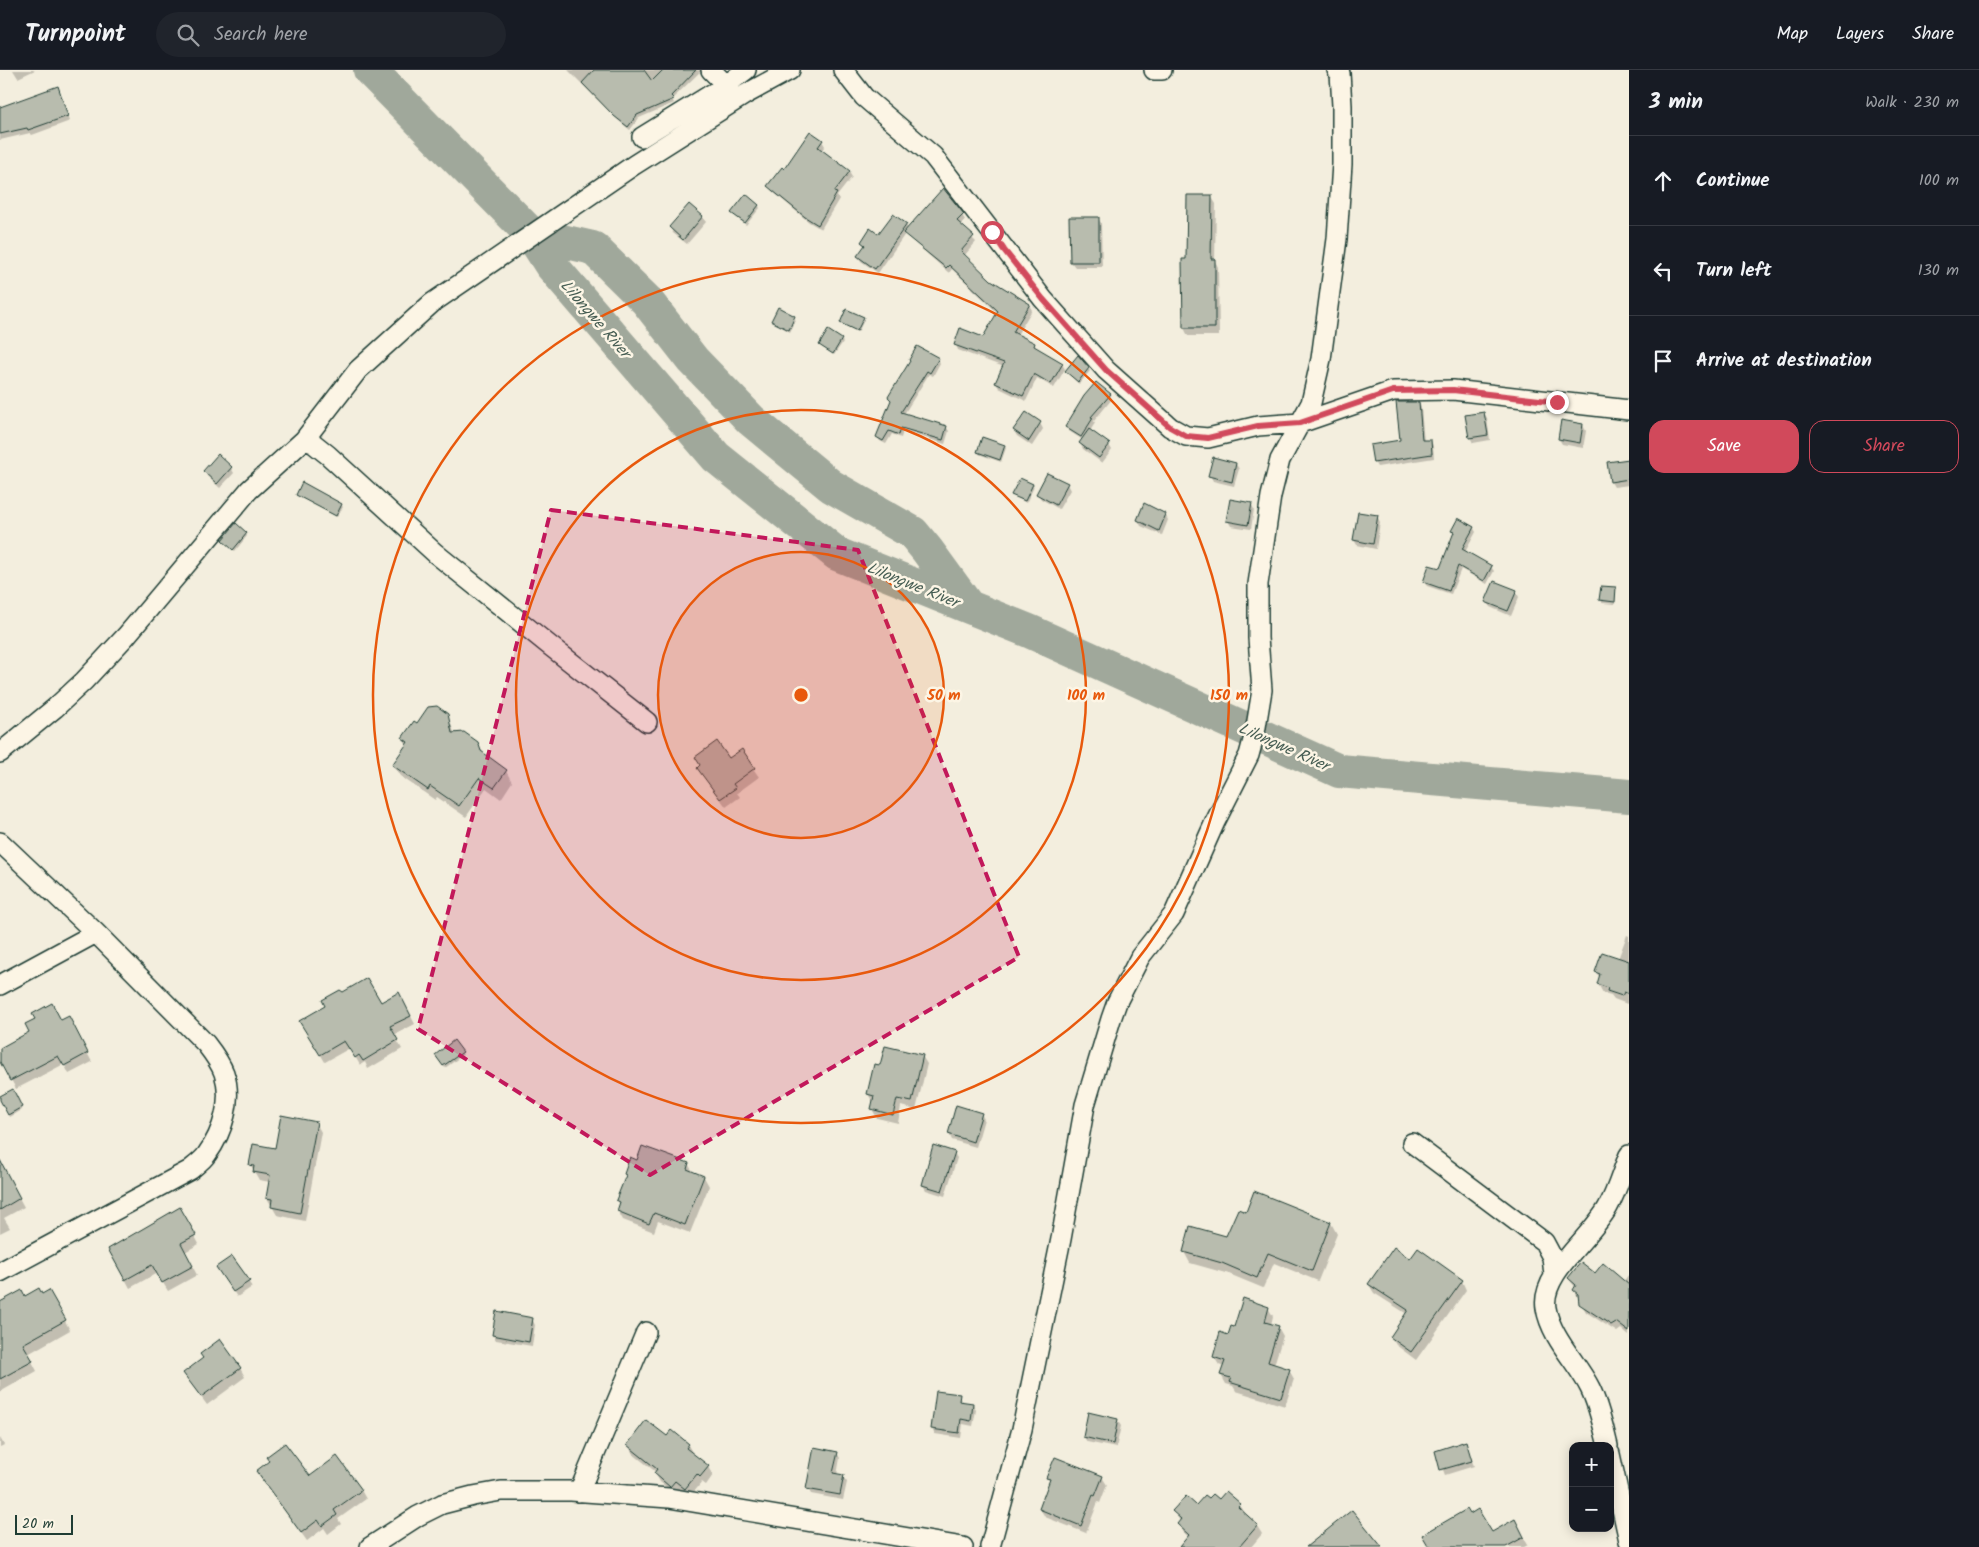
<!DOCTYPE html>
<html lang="en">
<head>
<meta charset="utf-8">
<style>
  :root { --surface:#171b24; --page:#20242c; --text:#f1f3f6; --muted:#9ea1a6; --line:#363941; --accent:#d1495b }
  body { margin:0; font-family:Kalam,sans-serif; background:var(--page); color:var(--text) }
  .controls { position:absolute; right:15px; bottom:15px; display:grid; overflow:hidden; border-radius:10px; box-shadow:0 2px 12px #0003 }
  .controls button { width:45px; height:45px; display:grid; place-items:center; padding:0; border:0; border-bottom:1px solid var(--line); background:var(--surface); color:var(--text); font:25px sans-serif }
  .scale { position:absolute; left:15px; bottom:12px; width:58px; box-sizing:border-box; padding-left:5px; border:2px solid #1f3d34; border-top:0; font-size:14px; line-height:18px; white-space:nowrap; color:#1f3d34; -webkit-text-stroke:4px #fcf5e5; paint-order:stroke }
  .stop { position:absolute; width:15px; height:15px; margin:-11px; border:4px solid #d1495b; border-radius:50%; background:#fff }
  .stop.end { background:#d1495b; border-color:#fff; box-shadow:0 1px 5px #0008 }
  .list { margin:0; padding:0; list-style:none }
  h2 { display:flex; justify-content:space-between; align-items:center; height:65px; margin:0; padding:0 20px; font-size:21px }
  h2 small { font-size:16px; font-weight:400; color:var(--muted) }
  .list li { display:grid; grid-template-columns:32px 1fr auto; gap:15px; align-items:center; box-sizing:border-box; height:90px; padding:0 20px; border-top:1px solid var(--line) }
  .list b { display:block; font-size:19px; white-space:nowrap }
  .list em { font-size:16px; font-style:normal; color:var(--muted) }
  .actions { display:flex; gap:10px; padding:15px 20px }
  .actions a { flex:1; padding:11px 0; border:1px solid var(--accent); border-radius:15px; text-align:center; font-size:18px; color:var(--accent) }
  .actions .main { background:var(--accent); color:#fff }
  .icon { flex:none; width:28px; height:28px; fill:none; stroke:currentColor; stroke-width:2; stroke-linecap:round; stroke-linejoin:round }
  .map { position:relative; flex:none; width:1629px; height:1477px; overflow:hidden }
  header { display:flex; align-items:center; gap:30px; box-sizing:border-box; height:70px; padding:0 25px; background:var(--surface); border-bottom:1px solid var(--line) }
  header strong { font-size:24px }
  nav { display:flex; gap:28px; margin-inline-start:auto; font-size:18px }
  .search { width:350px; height:45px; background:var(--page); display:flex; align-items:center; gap:12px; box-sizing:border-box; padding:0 18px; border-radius:28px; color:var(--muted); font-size:19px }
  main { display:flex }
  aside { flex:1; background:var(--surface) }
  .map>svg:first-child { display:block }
</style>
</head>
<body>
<header>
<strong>Turnpoint</strong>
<div class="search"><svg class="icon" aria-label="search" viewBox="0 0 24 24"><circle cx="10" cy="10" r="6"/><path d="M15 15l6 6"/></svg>Search here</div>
<nav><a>Map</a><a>Layers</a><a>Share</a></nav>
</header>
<main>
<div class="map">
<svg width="1629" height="1477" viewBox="0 0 1629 1477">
  <rect width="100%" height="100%" fill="#f3eede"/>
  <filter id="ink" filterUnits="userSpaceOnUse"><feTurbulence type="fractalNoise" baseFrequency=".02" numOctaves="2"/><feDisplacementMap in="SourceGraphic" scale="10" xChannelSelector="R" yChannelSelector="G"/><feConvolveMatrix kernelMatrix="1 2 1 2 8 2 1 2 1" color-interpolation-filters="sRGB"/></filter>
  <g filter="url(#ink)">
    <path fill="#0003" d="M13 0H35L18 8Z
      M568 0H702L672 29 674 33 639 48 630 60 618 50Z
      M60 23 70 51 32 65 30 63 0 70V38Z
      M822 71 825 76 821 81 849 102 852 107 837 126 839 129 821 159 809 152 772 121 769 116 784 100Z
      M1211 126 1216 134 1215 191 1218 197 1219 266H1188L1184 258V190H1188Z
      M689 135 702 147 706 152 687 174 673 163 670 157Z
      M758 135 760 138 746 155 734 145Z
      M962 145 965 150 960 156 976 172 964 186 990 211 1029 235 1032 240 1017 265 1034 274 1037 280 1062 294 1065 299 1054 318 1037 308 1026 331 999 318 996 313 1004 297 958 280 956 275 984 268 998 243 952 199 949 203 905 164 878 203 861 191 858 186 865 177 862 172 906 155 908 159Z
      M1098 148 1101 153 1102 197H1075L1071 192Z
      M778 239 796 250 790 262 772 251Z
      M863 248 864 250 858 262 841 253Z
      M841 270 843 272 834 285 822 277Z
      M938 289 940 293 933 306 929 304 904 344 946 357 949 361 945 374 903 361 901 368 892 364 886 374 880 371 877 367 892 332 889 327Z
      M1088 299 1090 301 1079 314 1066 301Z
      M1110 325 1112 329 1094 351 1095 353 1090 361 1109 375 1112 380 1102 393 1083 379 1080 373 1083 370 1069 361 1067 357Z
      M1419 333 1421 338 1424 371H1431L1433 376 1434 388 1377 397 1374 392 1401 371Z
      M1026 343 1040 353 1043 359 1032 376 1017 366 1014 361Z
      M1484 343 1487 348 1490 370 1473 373 1470 367Z
      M1583 355 1586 361 1583 378 1562 374 1559 369Z
      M1004 376 1006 378 1001 392 979 384 978 382Z
      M1629 392V415L1614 417 1611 412Z
      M1236 394 1239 399 1234 416 1213 411 1210 405Z
      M231 398 234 403 220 418 207 406 204 401Z
      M1067 414 1070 420 1059 439 1041 429 1038 424Z
      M1032 415 1034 417 1026 433 1013 425Z
      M297 425 341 435 343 437 337 447Z
      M1251 434 1254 439 1251 459 1231 456 1228 451Z
      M1165 444 1168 450 1162 465 1141 456 1138 450Z
      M1377 446 1380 452 1376 479 1357 475 1354 470Z
      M1473 457 1476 462 1465 482 1491 497 1494 501 1487 514 1461 499 1451 524 1427 516 1424 512 1441 500 1455 464 1452 461Z
      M246 464 247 466 235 481 223 470Z
      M1602 517 1616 519 1615 534 1602 533Z
      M1516 521 1519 527 1511 546 1490 537 1487 532Z
      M447 645 455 664 477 673 485 686 506 701 512 712 501 729 486 718 466 747 437 727 435 730 400 706 393 695 407 675 403 668 418 655Z
      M741 681 759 707 737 723 740 727 726 737 704 706Z
      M1627 865 1629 866V930L1627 934 1614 929 1611 925 1603 923 1598 914 1600 908 1596 902 1618 889Z
      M403 931 415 954 394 965 402 979 368 999 365 992 360 995 350 978 325 992 301 951 327 936Z
      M36 950 61 952 73 956 92 992 69 1004 64 994 16 1019 0 989V979L31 963Z
      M454 972 463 985 445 998 436 985Z
      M922 986 927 994 916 1040 901 1036 898 1053 877 1048 872 1039 874 1034 868 1024 881 997Z
      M12 1021 22 1040 10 1047 0 1027Z
      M981 1044 984 1049 976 1077 952 1070 949 1064Z
      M316 1053 321 1062 305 1151 277 1145 267 1128 270 1112 259 1110 250 1094Z
      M954 1083 957 1088 945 1126 926 1120 923 1115Z
      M637 1091 688 1094 694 1103 704 1107 709 1116 690 1163 658 1151 654 1162 623 1150 618 1141 620 1135 618 1130 627 1107 625 1104Z
      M4 1100 24 1137 4 1148 10 1158 0 1163V1102Z
      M1255 1123 1331 1153 1337 1164 1318 1211 1274 1193 1263 1218 1229 1204 1190 1193 1184 1182 1227 1168 1246 1144Z
      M180 1138 199 1174 185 1182 197 1205 168 1221 157 1203 130 1218 109 1179Z
      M1410 1191 1462 1211 1466 1220 1416 1290 1396 1275 1391 1267 1407 1244 1374 1223 1369 1215Z
      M221 1203 248 1211 252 1217 237 1227Z
      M1629 1204V1266L1621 1259 1617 1262 1586 1242 1574 1220 1576 1218 1569 1209 1595 1205 1623 1212Z
      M49 1222 70 1260 28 1284 37 1301 0 1322V1233L42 1225Z
      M1268 1238 1273 1246 1271 1255 1278 1257 1283 1266 1274 1295 1289 1300 1294 1309 1285 1336 1236 1321 1233 1316 1226 1314 1221 1305 1224 1297 1219 1295 1214 1287 1235 1258Z
      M532 1249 535 1255 532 1276 496 1270 493 1265Z
      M240 1298 245 1307 207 1335 190 1312Z
      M959 1326 962 1333 973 1334 976 1340 973 1356 963 1354 961 1368 935 1364 932 1358Z
      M1117 1350 1121 1356 1116 1378 1087 1372 1084 1367Z
      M0 1368 4 1375 0 1377Z
      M667 1368 688 1375 693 1384 708 1397 713 1405 706 1415 702 1412 690 1427 681 1419 676 1425 660 1412 655 1403 656 1402 633 1384 628 1375Z
      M1465 1373 1474 1396 1445 1405 1436 1382Z
      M837 1383 840 1388 837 1405 843 1407 847 1412 843 1430 811 1424 808 1419Z
      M1102 1407 1107 1415 1100 1433 1098 1432 1086 1463 1045 1447 1040 1439 1050 1412 1048 1408Z
      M309 1408 361 1420 366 1429 338 1449 341 1454 328 1464 324 1458 307 1471 263 1410Z
      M1227 1422 1240 1435 1245 1443 1244 1444 1257 1456 1262 1464 1251 1477H1187L1189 1467 1183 1462 1178 1454 1180 1451 1174 1441 1196 1436 1209 1430 1219 1431Z
      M1469 1446 1491 1464 1514 1451 1528 1475 1524 1477H1428Z"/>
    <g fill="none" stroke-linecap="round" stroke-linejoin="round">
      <path stroke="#a0a89b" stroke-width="34" d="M370 0 531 164 551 195 716 387 837 484 1029 561 1339 701 1629 726
        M531 164 593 178 646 230 693 290 751 350 831 416 913 463 927 480 967 535"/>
    </g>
    <path fill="#b8bcae" stroke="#1f3d34" d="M594 0H644L652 11 663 0H696L671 26 674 29 637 45 628 57 614 46 582 13Z
      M58 16 68 46 28 60 27 58 0 64V37Z
      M810 61 823 70 818 77 850 101 834 122 837 123 818 155 805 147 767 116 782 97 784 99Z
      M943 118 964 144 957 151 974 166 961 181 991 210 1030 234 1013 262 1035 273 1034 276 1063 293 1051 314 1034 304 1023 326 995 313 1004 293 954 275 960 258 983 267 998 241 949 195 946 198 903 163Z
      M746 124 759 135 745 153 731 143Z
      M1187 125H1212L1211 189H1215V258H1183L1182 189H1186Z
      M689 134 703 146 683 170 669 157Z
      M893 144 907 154 875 199 857 186 865 175 861 172 870 158 878 164Z
      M1069 147H1099V192H1070Z
      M778 237 795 246 789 260 771 251Z
      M846 239 864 247 857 261 840 253Z
      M828 260 842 269 833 284 819 275Z
      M917 276 939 288 930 303 927 301 901 342 947 356 943 370 901 358 899 365 889 361 883 371 876 367 891 330 888 327 910 291 909 290Z
      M1078 285 1089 298 1078 312 1065 301Z
      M1096 312 1111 324 1091 347 1093 348 1081 367 1065 357 1084 326Z
      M1396 332H1419L1422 370H1431L1432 384 1373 393 1370 375 1400 370Z
      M1026 342 1041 352 1029 371 1013 360Z
      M1484 342 1488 365 1469 368 1465 345Z
      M1561 350 1583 354 1580 373 1558 369Z
      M1089 359 1110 374 1099 388 1079 373Z
      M982 367 1005 375 1000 390 977 382Z
      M218 384 232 397 217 414 203 401Z
      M1213 387 1236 393 1232 412 1208 406Z
      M1629 389V409L1610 412 1607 392Z
      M1047 403 1068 413 1056 435 1036 424Z
      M1020 408 1033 414 1025 431 1011 425Z
      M302 412 342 434 336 446 296 425Z
      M1230 429 1252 433 1248 455 1226 451Z
      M1144 433 1166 444 1159 461 1137 450Z
      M1358 442 1378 445 1373 474 1353 470Z
      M1458 448 1474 457 1462 479 1492 496 1484 511 1458 496 1449 521 1423 512 1429 495 1440 498 1454 462 1451 461Z
      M236 453 247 463 233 480 222 470Z
      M1494 511 1517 520 1508 541 1485 532Z
      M1601 516 1616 517 1615 532 1599 530Z
      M437 636 448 644 452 663 464 662 478 672 481 681 507 700 494 718 479 708 459 736 430 716 428 720 392 695 408 672 402 668 414 651 417 653 428 637Z
      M717 671 729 688 742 679 755 698 733 714 736 718 720 729 697 698 700 695 695 687Z
      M1602 882 1629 891V924L1624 922 1622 926 1607 921 1608 918 1597 914 1600 904 1595 902Z
      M367 908 381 932 399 922 411 946 390 956 398 970 363 991 359 985 355 988 344 971 320 985 299 951 325 936 322 930 340 920 343 922Z
      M52 933 61 950 69 946 88 983 64 996 58 986 10 1011 0 992V978L29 962 25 954 35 949 32 944Z
      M454 970 463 982 443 996 435 985Z
      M885 976 923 985 912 1032 897 1029 893 1045 871 1039 874 1026 867 1024 874 994 880 995Z
      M13 1019 22 1037 8 1045 0 1030V1026Z
      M956 1035 982 1043 973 1072 948 1064Z
      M281 1045 317 1052 300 1143 271 1137 272 1129 266 1128 270 1105 253 1102 254 1096 249 1095 253 1074 275 1078Z
      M933 1075 955 1082 942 1121 922 1115Z
      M642 1076 689 1093 687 1099 704 1106 685 1155 654 1143 649 1154 617 1141 620 1132 616 1130 626 1105 624 1104 630 1087 637 1090Z
      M0 1090 20 1128 0 1140Z
      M1254 1121 1331 1152 1312 1201 1268 1183 1257 1208 1222 1193 1183 1182 1190 1156 1226 1166 1238 1139 1246 1142Z
      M180 1137 196 1165 181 1173 193 1196 162 1213 152 1195 125 1210 108 1179Z
      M1394 1177 1410 1189 1418 1178 1463 1210 1411 1282 1390 1267 1408 1240 1368 1214Z
      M232 1186 250 1211 233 1222 216 1197Z
      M1581 1192 1595 1203 1603 1193 1629 1215V1262L1616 1252 1611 1255 1579 1234 1578 1224 1573 1220 1576 1215 1568 1208Z
      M39 1218 42 1224 49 1220 66 1250 23 1274 33 1291 0 1309V1232L22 1220 25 1226Z
      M1243 1228 1269 1237 1265 1252 1279 1256 1268 1292 1290 1299 1281 1328 1229 1312 1231 1308 1220 1305 1225 1291 1213 1287 1220 1262 1228 1265 1231 1256 1234 1257Z
      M496 1241 533 1248 529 1272 492 1265Z
      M220 1269 241 1298 201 1327 183 1303 203 1288 200 1284Z
      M936 1321 960 1324 959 1331 973 1333 971 1351 961 1349 959 1363 931 1359Z
      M1088 1342 1118 1349 1113 1374 1083 1367Z
      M646 1350 667 1366 672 1360 689 1374 686 1378 709 1396 700 1407 697 1404 685 1419 675 1411 670 1417 654 1403 657 1399 627 1375Z
      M1466 1371 1472 1391 1440 1400 1435 1381Z
      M285 1373 310 1406 337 1386 362 1420 334 1440 337 1445 322 1456 318 1450 301 1463 256 1401 269 1391 266 1387Z
      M814 1377 838 1382 833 1403 844 1405 840 1425 806 1419Z
      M1055 1387 1103 1406 1095 1426 1093 1425 1081 1456 1039 1439 1050 1409 1046 1408Z
      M1226 1421 1241 1434 1238 1437 1258 1455 1239 1477H1179L1189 1465 1177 1454 1181 1449 1172 1441 1186 1426 1196 1435 1205 1425 1209 1428 1213 1424 1219 1429Z
      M1467 1439 1470 1444 1478 1439 1492 1462 1515 1449 1524 1467 1506 1477H1429L1422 1465Z
      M1352 1440 1382 1477H1306Z"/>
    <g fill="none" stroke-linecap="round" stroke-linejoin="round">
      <defs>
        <path id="minor" d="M711 0 726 15
          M843 0 864 27 933 86 1043 229 1106 300 1170 357 1186 366 1208 368 1258 356 1300 353 1393 321 1453 320 1629 340
          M1154 0H1162
          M642 67 726 15 746 0
          M304 370 358 300 432 233 634 95 746 24 790 0
          M0 683 55 638 84 611 126 566 249 420 304 370 313 373 328 385 435 483 549 575 647 652
          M0 772 96 863 206 974C213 983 220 992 224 1003 233 1030 223 1062 207 1084 203 1090 196 1095 190 1100L0 1202
          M0 915 96 863
          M1412 1073 1544 1172 1552 1187 1554 1205
          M1608 1376C1603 1356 1599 1336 1590 1318 1577 1292 1551 1268 1546 1238 1540 1204 1592 1167 1608 1137 1617 1121 1622 1102 1629 1085
          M1610 1384 1629 1471
          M579 1422 646 1262
          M370 1477 418 1446 442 1434 473 1426 501 1421H571L669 1428 963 1477
          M990 1477 1022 1359 1061 1169 1085 1035 1111 949 1117 932 1140 887 1174 844 1215 752 1249 685 1255 663 1262 620 1258 568V514L1271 426 1280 390 1311 333 1321 289 1337 169 1342 94V36L1340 3 1337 0"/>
      </defs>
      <use href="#minor" stroke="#1f3d34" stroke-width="22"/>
      <use href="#minor" stroke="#fcf5e5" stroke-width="19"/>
    </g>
  </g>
  <g fill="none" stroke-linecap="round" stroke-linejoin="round" filter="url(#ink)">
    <path stroke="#d1495b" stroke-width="6" d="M992 162 1004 180 1043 229 1106 300 1170 357 1186 366 1208 368 1258 356 1300 353 1393 321 1453 320 1557 332"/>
  </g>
  <path fill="#c2185b" fill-opacity="0.2" stroke="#c2185b" stroke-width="4" stroke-dasharray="10 6" stroke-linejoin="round" d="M551 440 858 480 1019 887 650 1105 418 959Z"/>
  <circle cx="801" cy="625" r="143" fill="#e8590c" fill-opacity=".12"/>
  <g fill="none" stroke="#e8590c" stroke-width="2.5">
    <circle cx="801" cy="625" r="143"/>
    <circle cx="801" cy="625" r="285"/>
    <circle cx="801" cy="625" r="428"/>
  </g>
  <g text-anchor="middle" stroke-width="5" stroke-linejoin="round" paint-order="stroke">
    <g font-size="16" font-style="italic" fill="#465d53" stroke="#fcf5e5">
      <text transform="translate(596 248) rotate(49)" y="6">Lilongwe River</text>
      <text transform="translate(913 514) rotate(22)" y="6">Lilongwe River</text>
      <text transform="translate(1284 676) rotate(24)" y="6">Lilongwe River</text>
    </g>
  </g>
  <circle cx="801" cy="625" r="8" fill="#e8590c" stroke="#fcf5e5" stroke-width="2.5"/>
  <g font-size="15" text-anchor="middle" font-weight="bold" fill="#e8590c" stroke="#fcf5e5" stroke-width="5" stroke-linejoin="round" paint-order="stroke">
    <text x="944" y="630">50 m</text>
    <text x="1086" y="630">100 m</text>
    <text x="1229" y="630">150 m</text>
  </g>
</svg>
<div class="controls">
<button>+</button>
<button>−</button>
</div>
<div class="scale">20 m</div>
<div class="stop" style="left:992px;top:162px"></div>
<div class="stop end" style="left:1557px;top:332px"></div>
</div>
<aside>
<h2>3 min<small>Walk · 230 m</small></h2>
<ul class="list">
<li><svg class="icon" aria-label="ahead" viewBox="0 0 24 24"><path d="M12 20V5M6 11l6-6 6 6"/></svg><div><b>Continue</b></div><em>100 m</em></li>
<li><svg class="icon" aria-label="left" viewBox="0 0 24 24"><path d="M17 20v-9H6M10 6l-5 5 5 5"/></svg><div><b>Turn left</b></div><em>130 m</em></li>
<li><svg class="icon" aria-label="arrive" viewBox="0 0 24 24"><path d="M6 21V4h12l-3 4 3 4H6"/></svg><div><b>Arrive at destination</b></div></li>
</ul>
<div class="actions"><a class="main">Save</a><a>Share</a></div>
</aside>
</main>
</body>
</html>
